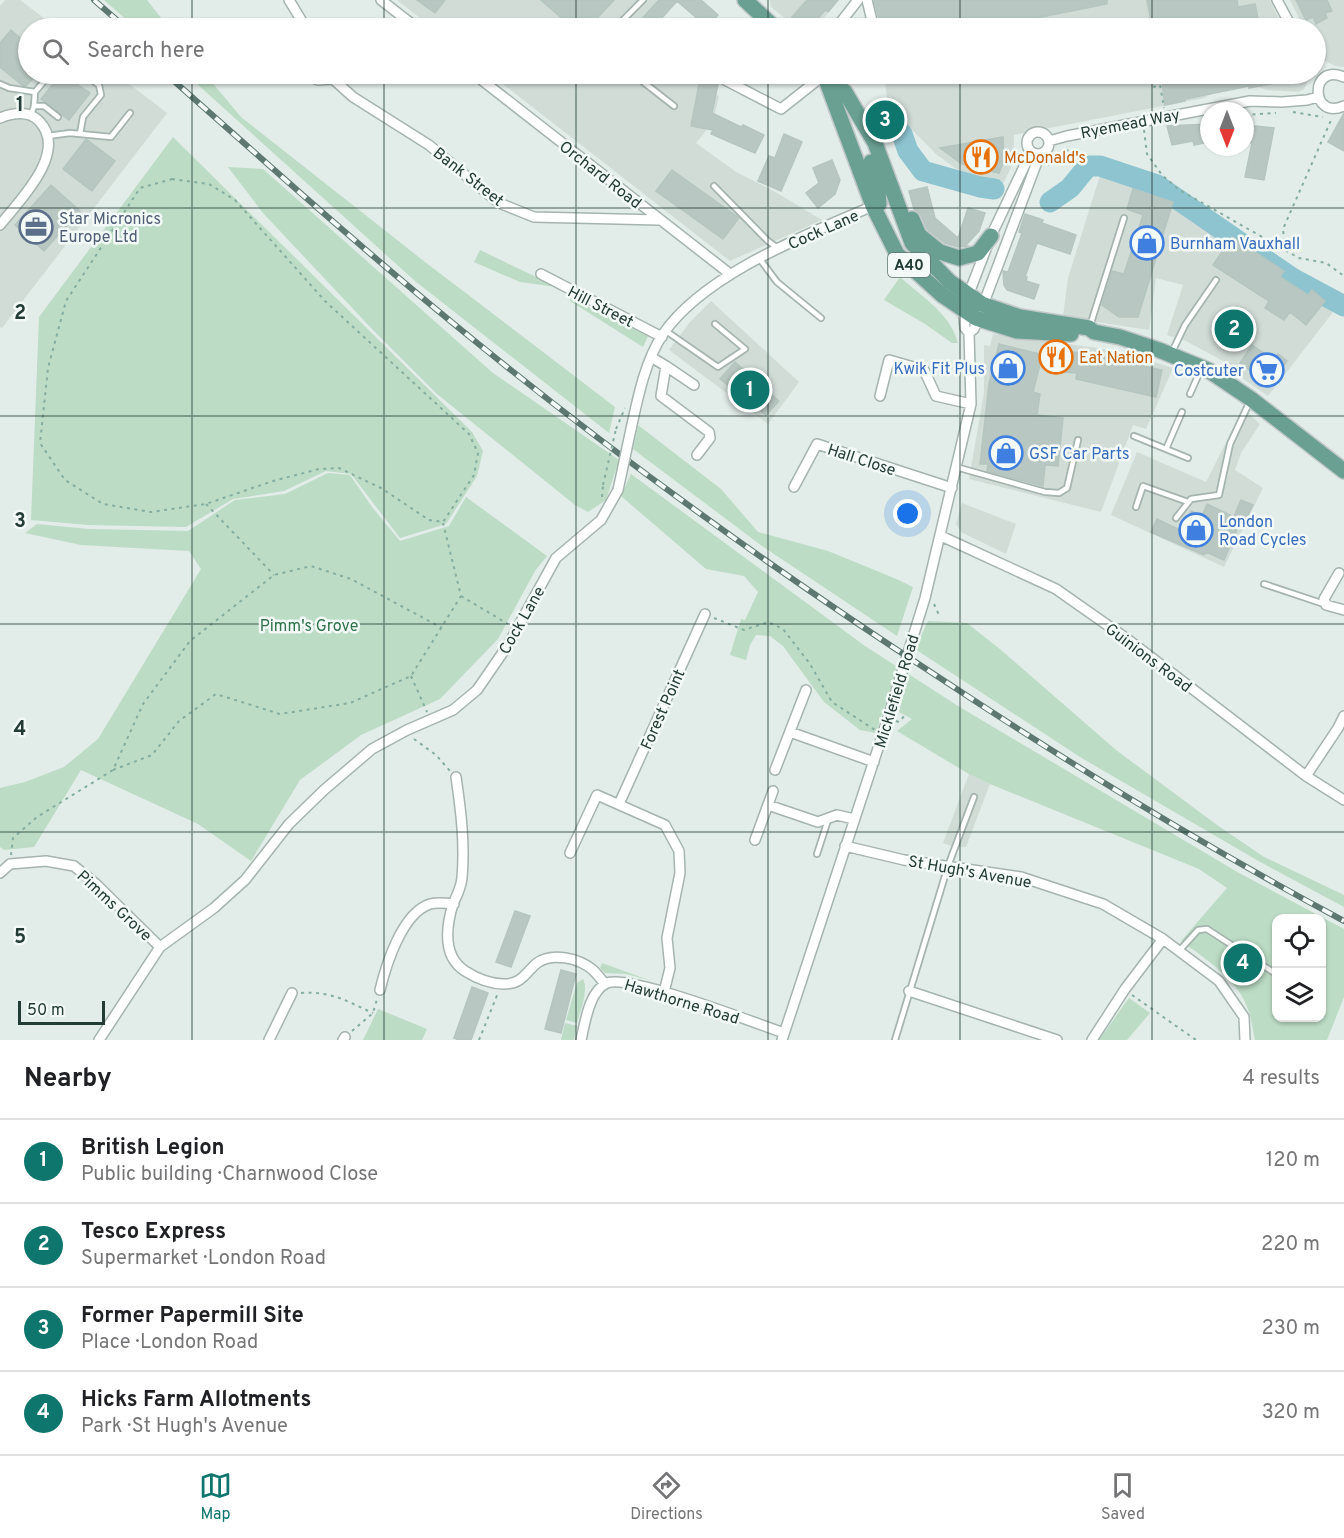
<!DOCTYPE html>
<html lang="en">
<head>
<meta charset="utf-8">
<style>
  :root { --surface:#fff; --page:#f2f2f2; --text:#202124; --muted:#757577; --line:#e0e0e0; --accent:#0f766e }
  body { margin:0; font-family:Overpass,sans-serif; background:var(--page); color:var(--text) }
  .controls { position:absolute; right:18px; bottom:18px; display:grid; overflow:hidden; border-radius:12px; box-shadow:0 2px 4px #0004 }
  .controls button { width:54px; height:54px; display:grid; place-items:center; padding:0; border:0; border-bottom:2px solid var(--line); background:var(--surface); color:var(--text); font:30px sans-serif }
  .compass { position:absolute; left:1200px; top:102px; width:54px; height:54px; border-radius:50%; background:var(--surface); box-shadow:0 2px 4px #0004; rotate:180deg }
  .scale { position:absolute; left:18px; bottom:15px; width:87px; box-sizing:border-box; padding-left:6px; border:3px solid #233c36; border-top:0; font-size:16px; line-height:21px; white-space:nowrap; color:#233c36; -webkit-text-stroke:4px #f3f9f6; paint-order:stroke }
  .you { position:absolute; left:908px; top:514px; width:21px; height:21px; margin:-15px; border:4px solid #fff; border-radius:50%; background:#1a73e8; box-shadow:0 0 0 9px #1a73e833 }
  .badge { display:grid; place-items:center; width:39px; height:39px; border-radius:50%; background:var(--accent); color:#fff; font-size:20px; font-weight:700 }
  .pin { position:absolute; translate:-50% -50%; border:3px solid #fff; box-shadow:0 2px 6px #0006 }
  .list { margin:0; padding:0; list-style:none }
  h2 { display:flex; justify-content:space-between; align-items:center; height:78px; margin:0; padding:0 24px; font-size:26px }
  h2 small { font-size:20px; font-weight:400; color:var(--muted) }
  .list li { display:grid; grid-template-columns:39px 1fr auto; gap:18px; align-items:center; box-sizing:border-box; height:84px; padding:0 24px; border-top:2px solid var(--line) }
  .list b { display:block; font-size:22px; white-space:nowrap }
  .list p { margin:0; font-size:20px; white-space:nowrap; color:var(--muted) }
  .list em { font-size:20px; font-style:normal; color:var(--muted) }
  .icon { flex:none; width:33px; height:33px; fill:none; stroke:currentColor; stroke-width:2; stroke-linecap:round; stroke-linejoin:round }
  .map { position:relative; flex:none; width:1344px; height:1040px; overflow:hidden }
  .search { position:absolute; background:var(--surface); box-shadow:0 2px 4px #0004; left:18px; right:18px; top:18px; height:66px; display:flex; align-items:center; gap:15px; box-sizing:border-box; padding:0 21px; border-radius:33px; color:var(--muted); font-size:22px }
  .sheet { height:414px; background:var(--surface) }
  nav { display:flex; justify-content:space-around; align-items:center; box-sizing:border-box; height:84px; border-top:2px solid var(--line); background:var(--surface); font-size:16px; color:var(--muted) }
  nav a { display:grid; justify-items:center; gap:3px }
  nav .on { color:var(--accent) }
  .map>svg:first-child { display:block }
</style>
</head>
<body>
<div class="map">
<svg width="1344" height="1040" viewBox="0 0 1344 1040">
  <rect width="100%" height="100%" fill="#e2ece8"/>
  <path fill="#d1dcd7" d="M5 0H20L57 28H28V74H116L167 113 2 328 0 327V6Z
    M397 0H660L635 28H433Z
    M770 0H813L828 13 816 28H797L771 7Z
    M891 0H1270L1283 28H897Z
    M1290 0H1344V67L1335 66 1324 60 1316 51V28H1304Z
    M490 74H661L668 75 670 74H722L716 94 719 96 713 122 696 143 736 172 772 190 822 220 730 261Z
    M884 74H1303L1307 83 1304 89 1299 92 1268 90 1255 86 1216 91 1204 98 1014 135 1013 163 1002 186 976 179 955 168 936 154 888 106Z
    M1101 172 1175 201 1215 224 1285 272 1315 287 1327 290 1344 298 1268 396 1236 374 1238 369 1186 341 1167 335 1183 285 1156 278 1149 330 1063 317 1068 278Z
    M711 301 799 382 768 424 669 350 690 322Z
    M993 334 1098 348 1132 355 1173 368 1146 429 1133 425 1101 512 969 479 984 393V345L990 346Z
    M1243 409 1260 424 1241 453 1235 470 1263 488 1224 567 1111 515 1137 452 1206 482Z
    M962 503 1016 524 1006 554 961 532 956 524Z
    M969 774 990 784 966 847H954L943 843Z"/>
  <path fill="#bcdcc5" fill-rule="evenodd" d="M104 0H147L169 28H136Z
    M186 74H205L241 117 425 262 615 407 609 433 415 281Z
    M173 137 472 432 483 451 477 476 446 524 400 538 351 474 326 471 284 491 233 499 186 527 88 525 31 520 39 317Z
    M228 167 263 169 493 373 619 460 606 500 588 512 575 505 437 394 372 329 263 213Z
    M480 250 557 287 520 282 474 262Z
    M900 277C922 297 950 313 958 343H952L925 324 884 300Z
    M570 298 648 336 643 347 570 301Z
    M638 425 721 489 758 532 828 551 894 578 913 587 897 636 762 546 633 449Z
    M328 473 350 475 372 507 400 541 449 526 466 497 547 556 535 571 498 639 440 699 361 735 300 780 251 861 198 824 81 770 34 847 4 850 0 847V788L25 782 64 767 98 739 201 569 189 551 81 545 25 533 37 524 88 529 188 531 235 500 285 494Z
    M631 474 865 646 958 706 1239 873 1344 929V997L1327 1040H1255C1253 1031 1252 1021 1249 1012 1240 981 1206 959 1181 941L1227 888 1199 869 990 784 969 774 897 731 912 719 899 712 904 691 892 685 876 733 860 730 824 702 783 646 770 636 756 635 750 645 746 660 730 655 741 619 745 620 758 592 744 576 706 569 621 496ZM1276 918H1322V1017H1276Z
    M928 621 967 623 1001 650 1116 750 1217 825 1264 857 1344 895V907L1262 863 1080 757 915 649Z
    M602 963 649 980 626 974 605 973 600 968Z
    M583 979C589 991 580 1010 577 1023L566 1020 577 983Z
    M1129 998 1150 1013 1127 1040H1099Z
    M378 1009 427 1029 422 1040H363Z
    M565 1023 577 1026 574 1040H561Z"/>
  <g fill="none" stroke-linecap="round" stroke-linejoin="round">
    <path stroke="#8dc4cf" stroke-width="21" d="M891 124 902 134 908 151 923 171 980 187 994 189
      M1050 202 1070 188 1088 166H1100L1157 185 1292 278 1344 306"/>
  </g>
  <path fill="#b8c7c1" stroke="#b5c5bf" stroke-width="1.5" d="M417 0H445L435 13Z
    M541 0H614L588 28H573Z
    M659 0H701L718 15 707 27 677 1 653 28H643L637 24Z
    M807 0H838L828 12 825 10 810 28H805L792 17Z
    M874 0H1107V4L985 28H879L880 23Z
    M1147 0H1237L1238 7 1255 4 1260 28H1152Z
    M1296 0H1327L1332 11 1325 13 1327 18 1316 24 1313 17 1306 20Z
    M11 30 28 45V74H37L26 86 22 85 0 67V43Z
    M61 74 90 93 69 120 41 99Z
    M701 74H720L712 113 741 127 743 125 764 135 755 153 711 134 713 130 691 126Z
    M1161 74H1269L1271 84 1249 88V86L1185 99V101L1165 105Z
    M1344 113V151L1328 142Z
    M1209 124V142L1194 145 1193 141 1172 145 1167 126Z
    M1245 125 1274 128 1264 180 1245 177 1252 143 1245 142Z
    M784 134 802 142 781 191 758 181 769 156 775 158Z
    M1003 137 1004 161 999 173 962 164 940 148Z
    M86 139 115 161 92 191 63 169Z
    M832 160 840 180 835 194 818 208 806 193 819 183 813 168Z
    M672 170 739 218 723 239 656 191Z
    M51 185 80 211 44 251 15 225Z
    M927 187 935 218 958 238 968 208 985 213 979 231 966 245 968 246 958 247 945 243 927 229 921 215 914 209 909 191Z
    M1133 189 1173 202 1138 317H1119L1102 305 1112 271 1124 274 1143 215 1127 209Z
    M1025 214 1043 220 1042 223 1076 235 1070 254 1037 243 1025 277H1027L1026 281 1039 285 1034 299 1007 290 1004 285 1003 271 1008 272 1022 233 1019 232Z
    M1232 237 1284 271 1280 277 1308 295 1312 290 1325 301 1306 325 1290 312 1284 320 1265 308 1269 301 1213 265Z
    M1230 309 1251 321 1247 327 1252 330 1241 347 1216 331Z
    M999 344 1048 356 1049 350 1085 353 1162 370 1156 397 1076 379 1077 373 1063 372V366L1040 364 1033 392 1040 394 1037 415 1063 418 1058 466 1045 465 1043 486 987 471 988 464H980L989 384Z
    M1252 345 1274 360 1278 354 1287 361 1271 385 1240 363Z
    M735 362 779 401 766 415 720 379Z
    M1241 500 1253 505 1245 521 1234 516Z
    M1207 504 1241 520 1224 560 1206 552 1204 555 1151 532 1157 519 1182 531 1191 511 1202 516Z
    M515 911 530 916 511 967 496 962Z
    M561 970 576 974 561 1033 545 1029Z
    M472 987 488 993 471 1040H459L454 1038Z"/>
  <g fill="none" stroke-linecap="round" stroke-linejoin="round">
    <defs>
      <path id="service" d="M615 28 643 0
        M633 74 674 106
        M0 84 9 88 35 92 34 106 31 115
        M35 92 50 74
        M34 106H44L58 117
        M80 134 83 117 101 95 99 85 85 75
        M48 136 70 133 111 137 130 113
        M714 186 768 241 779 249
        M759 258 777 282 821 318
        M1090 326 1124 218
        M666 331 718 367 745 349 715 324
        M1172 352 1185 325 1216 280
        M1190 394 1201 369
        M1134 436 1188 458
        M1166 449 1182 412
        M956 467 1045 492 1059 493 1067 488 1078 440
        M1136 507 1143 486 1188 502
        M1176 518 1191 499 1219 495 1230 444 1250 401
        M1264 584 1324 604
        M817 854 828 820
        M1179 951 1198 930 1207 929 1276 974
        M895 1040 948 866 974 797"/>
      <path id="minor" d="M289 0 306 28
        M381 0 417 28
        M867 0 873 25
        M1277 0 1292 28
        M837 27 858 0
        M303 74 318 80 333 79
        M330 74 333 79 353 97 429 145 499 203 534 217 659 220
        M474 74 730 274
        M1344 77C1309 62 1310 121 1344 106
        M725 80 781 109 824 75
        M0 118C12 113 29 110 39 121 69 152 20 200 0 225
        M1027 143a11 11 0 1 1 22 0a11 11 0 1 1-22 0Z
        M1049 141 1067 136 1250 101 1282 102 1307 100 1318 97
        M541 274 662 337
        M969 333 974 329 1040 154
        M651 357 666 366 661 396 709 432 710 438 697 455
        M666 366 694 385
        M880 396 889 360 924 370 936 396 971 404
        M631 429C638 397 645 361 663 334 705 273 809 234 875 205
        M794 487 817 444 952 488
        M941 536 1056 589 1130 641 1306 776 1344 800
        M1339 573 1324 599 1326 605 1344 610
        M790 732 874 762
        M775 770 806 690
        M1306 776 1338 728 1344 716
        M456 777C461 811 465 844 462 878 461 888 457 895 453 904 446 927 442 956 465 971 476 978 491 984 504 984 522 984 525 973 537 963 552 952 579 958 593 970 597 974 601 979 605 984
        M619 804 705 614
        M768 805 818 822 837 815 854 819
        M755 840 773 791
        M845 846 904 860 1021 877 1103 904 1163 939 1219 981 1244 1017 1245 1040
        M570 853 597 795 665 825 679 851 680 873 667 938 670 968 664 992
        M0 873 10 864 46 861 74 866 96 884 160 947
        M380 990C386 965 402 913 430 904 437 902 446 903 454 904
        M909 991 1057 1040
        M99 1040 160 947 214 908 245 880 289 824 324 790 372 749 407 730 453 710 477 690 508 645 556 558 601 520 618 490
        M269 1040 292 993
        M343 1040 345 1037
        M581 1040C585 1023 589 991 607 983 629 974 755 1023 784 1033
        M782 1040 887 721 925 598 971 404 969 333 965 328 963 309 991 236 1031 152
        M1092 1040 1125 989 1163 939"/>
      <path id="primary" d="M745 0 775 28
        M822 74 845 92 875 143 912 243 950 282 982 304 1020 317 1089 328 1094 332 1120 337 1159 350 1208 370 1251 399 1344 471
        M825 77 873 206 897 254 942 295 976 318 1017 331 1071 334
        M871 162 877 178 879 204
        M912 219 919 235 940 252 959 258 978 253 991 236"/>
    </defs>
    <use href="#service" stroke="#a5b4af" stroke-width="8"/>
    <use href="#minor" stroke="#a5b4af" stroke-width="12"/>
    <use href="#primary" stroke="#c1c8c7" stroke-width="18"/>
    <path stroke="#84aea1" stroke-width="2" stroke-dasharray="3 4.5" stroke-linecap="butt" d="M852 82 860 74
      M1153 87 1160 85 1164 108
      M1293 112 1323 117
      M1245 115 1276 113
      M1144 130 1147 154 1162 175 1178 189 1299 258 1326 263 1344 276
      M1048 165 1072 147
      M172 179 209 184 235 200 325 301 469 434 478 453 474 475 443 522 429 520 381 488 339 468 319 469 273 481 206 504 151 512 103 504 65 480 40 443 48 368 66 301 140 188Z
      M1285 249 1283 229 1332 118
      M616 429 625 408
      M602 497 603 485
      M206 504 274 575
      M461 596 508 624
      M934 604 939 615
      M714 618 744 630 768 622 783 629 810 664 832 702 875 730
      M411 676 427 712
      M896 721 899 722 906 714
      M414 739 436 755 450 771
      M113 770 152 755 179 721 216 694 280 714 350 703 411 676 461 596 443 523
      M11 855 13 838 37 817 113 770 143 704 190 641 274 575 311 566 351 579 442 628
      M301 993C332 991 346 1001 373 1013
      M1132 995 1196 1040
      M352 1031 373 1013 377 999
      M479 1040 498 993"/>
    <use href="#service" stroke="#fff" stroke-width="4.5"/>
    <use href="#minor" stroke="#fff" stroke-width="9"/>
    <use href="#primary" stroke="#69a092" stroke-width="15"/>
    <defs>
      <path id="rail" d="M94 0 126 28
        M166 74C270 166 373 259 481 346 629 466 783 576 943 680 1073 766 1206 847 1344 921"/>
    </defs>
    <use href="#rail" stroke="#5d7871" stroke-width="6"/>
    <use href="#rail" stroke="#f3f9f6" stroke-width="4" stroke-dasharray="11" stroke-linecap="butt"/>
    <defs>
      <path id="minor-bridge" d="M618 490 631 429"/>
    </defs>
    <use href="#minor-bridge" stroke="#a5b4af" stroke-width="12" stroke-linecap="butt"/>
    <path stroke="#84aea1" stroke-width="2" stroke-dasharray="3 4.5" stroke-linecap="butt" d="M603 485 616 429"/>
    <use href="#minor-bridge" stroke="#fff" stroke-width="9"/>
  </g>
  <path fill="none" stroke="#233c36" stroke-width="1.5" stroke-opacity="0.55" d="M192 0V28M384 0V28M576 0V28M768 0V28M960 0V28M1152 0V28M192 74V1040M384 74V1040M576 74V1040M768 74V1040M960 74V1040M1152 74V1040M0 208H1344M0 416H1344M0 624H1344M0 832H1344"/>
  <defs>
    <symbol id="restaurant-ring" viewBox="-11 -11 22 22"><circle r="9.5" fill="#f3f9f6" stroke="#e8710a" stroke-width="1.5"/><path d="M-5-6h1v4h1v-4h1v4h1v-4h1v5L-1.5 .5V6h-2V.5L-5-1ZM5-6V6H3V1.5H1.5Q1.5-4 5-6Z" fill="#e8710a"/></symbol>
    <symbol id="office-ring" viewBox="-11 -11 22 22"><circle r="9.5" fill="#f3f9f6" stroke="#5c6f8a" stroke-width="1.5"/><path d="M-6-3h4V-5.5h4V-3h4V5H-6ZM-1-4.5V-3h2v-1.5ZM-6 0V1H6V0Z" fill="#5c6f8a"/></symbol>
    <symbol id="shop-ring" viewBox="-11 -11 22 22"><circle r="9.5" fill="#f3f9f6" stroke="#3f7fe0" stroke-width="1.5"/><path d="M-5-2.5h2.3a2.7 3.5 0 0 1 5.4 0H5L5.5 6h-11ZM-1.5-2.5h3a1.5 2.3 0 0 0-3 0Z" fill="#3f7fe0"/></symbol>
    <symbol id="supermarket-ring" viewBox="-11 -11 22 22"><circle r="9.5" fill="#f3f9f6" stroke="#3f7fe0" stroke-width="1.5"/><path d="M-6-5.5h2.5l.6 2H6L4.5 2H-2.5L-4.4-4H-6ZM-1.5 3.2a1.3 1.3 0 1 0 .1 0ZM3 3.2a1.3 1.3 0 1 0 .1 0Z" fill="#3f7fe0"/></symbol>
  </defs>
  <g fill-rule="evenodd">
    <use href="#restaurant-ring" x="962" y="138" width="38" height="38"/>
    <use href="#office-ring" x="17" y="208" width="38" height="38"/>
    <use href="#shop-ring" x="1128" y="224" width="38" height="38"/>
    <use href="#restaurant-ring" x="1037" y="338" width="38" height="38"/>
    <use href="#shop-ring" x="989" y="349" width="38" height="38"/>
    <use href="#supermarket-ring" x="1248" y="351" width="38" height="38"/>
    <use href="#shop-ring" x="987" y="434" width="38" height="38"/>
    <use href="#shop-ring" x="1177" y="511" width="38" height="38"/>
  </g>
  <g text-anchor="middle" stroke-width="5" stroke-linejoin="round" paint-order="stroke">
    <rect fill="#f3f9f6" stroke="#617570" stroke-width="1.5" x="888" y="253" width="42" height="24" rx="4.5"/>
    <g font-size="15" font-weight="bold" fill="#233c36">
      <text x="909" y="270">A40</text>
    </g>
    <g font-size="16" fill="#233c36" stroke="#f3f9f6">
      <text transform="translate(1130 123) rotate(-11)" y="6">Ryemead Way</text>
      <text transform="translate(601 174) rotate(38)" y="6">Orchard Road</text>
      <text transform="translate(469 176) rotate(38)" y="6">Bank Street</text>
      <text transform="translate(823 229) rotate(-24)" y="6">Cock Lane</text>
      <text transform="translate(601 306) rotate(27)" y="6">Hill Street</text>
      <text transform="translate(862 459) rotate(18)" y="6">Hall Close</text>
      <text transform="translate(521 620) rotate(-60)" y="6">Cock Lane</text>
      <text transform="translate(1149 657) rotate(37)" y="6">Guinions Road</text>
      <text transform="translate(896 691) rotate(-73)" y="6">Micklefield Road</text>
      <text transform="translate(662 709) rotate(-66)" y="6">Forest Point</text>
      <text transform="translate(970 871) rotate(10)" y="6">St Hugh's Avenue</text>
      <text transform="translate(115 905) rotate(43)" y="6">Pimms Grove</text>
      <text transform="translate(682 1001) rotate(17)" y="6">Hawthorne Road</text>
    </g>
    <g font-size="16" fill="#c56008" stroke="#f3f9f6" text-anchor="start">
      <text x="1004" y="163">McDonald's</text>
      <text x="1079" y="363">Eat Nation</text>
    </g>
    <g font-size="16" fill="#4e5e75" stroke="#f3f9f6" text-anchor="start">
      <text x="59" y="224">Star Micronics<tspan x="59" dy="18">Europe Ltd</tspan></text>
    </g>
    <g font-size="16" fill="#366cbe" stroke="#f3f9f6" text-anchor="start">
      <text x="1170" y="249">Burnham Vauxhall</text>
      <text x="985" y="374" text-anchor="end">Kwik Fit Plus</text>
      <text x="1244" y="376" text-anchor="end">Costcuter</text>
      <text x="1029" y="459">GSF Car Parts</text>
      <text x="1219" y="527">London<tspan x="1219" dy="18">Road Cycles</tspan></text>
    </g>
    <g font-size="16" fill="#2f7249" stroke="#f3f9f6">
      <text x="309" y="631">Pimm's Grove</text>
    </g>
  </g>
  <g font-size="20" text-anchor="middle" font-weight="bold" fill="#233c36" stroke="#f3f9f6" stroke-width="5" stroke-linejoin="round" paint-order="stroke">
    <text x="20" y="111">1</text>
    <text x="20" y="319">2</text>
    <text x="20" y="527">3</text>
    <text x="20" y="735">4</text>
    <text x="20" y="943">5</text>
  </g>
</svg>
<div class="controls">
<button><svg class="icon" aria-label="locate" viewBox="0 0 24 24"><circle cx="12" cy="12" r="6"/><path d="M12 2v4M12 18v4M2 12h4M18 12h4"/></svg></button>
<button><svg class="icon" aria-label="layers" viewBox="0 0 24 24"><path d="M12 4l9 5-9 5-9-5zM3 14l9 5 9-5"/></svg></button>
</div>
<svg class="compass" viewBox="-18 -18 36 36"><path d="M0-13l5 13h-10z" fill="#e53935"/><path d="M0 13l5-13h-10z" fill="#757577"/></svg>
<div class="scale">50 m</div>
<div class="you"></div>
<div class="pin badge" style="left:750px;top:390px">1</div>
<div class="pin badge" style="left:1234px;top:329px">2</div>
<div class="pin badge" style="left:885px;top:120px">3</div>
<div class="pin badge" style="left:1243px;top:963px">4</div>
<div class="search"><svg class="icon" aria-label="search" viewBox="0 0 24 24"><circle cx="10" cy="10" r="6"/><path d="M15 15l6 6"/></svg>Search here</div>
</div>
<section class="sheet">
<h2>Nearby<small>4 results</small></h2>
<ul class="list">
<li><span class="badge">1</span><div><b>British Legion</b><p>Public building · Charnwood Close</p></div><em>120 m</em></li>
<li><span class="badge">2</span><div><b>Tesco Express</b><p>Supermarket · London Road</p></div><em>220 m</em></li>
<li><span class="badge">3</span><div><b>Former Papermill Site</b><p>Place · London Road</p></div><em>230 m</em></li>
<li><span class="badge">4</span><div><b>Hicks Farm Allotments</b><p>Park · St Hugh's Avenue</p></div><em>320 m</em></li>
</ul>
</section>
<nav>
<a class="on"><svg class="icon" aria-label="map" viewBox="0 0 24 24"><path d="M3 6l6-2 6 2 6-2v14l-6 2-6-2-6 2zM9 4v14M15 6v14"/></svg>Map</a>
<a><svg class="icon" aria-label="directions" viewBox="0 0 24 24"><path d="M12 3l9 9-9 9-9-9zM9 14v-3h6M13 9l2 2-2 2"/></svg>Directions</a>
<a><svg class="icon" aria-label="saved" viewBox="0 0 24 24"><path d="M7 4h10v16l-5-4-5 4z"/></svg>Saved</a>
</nav>
</body>
</html>
